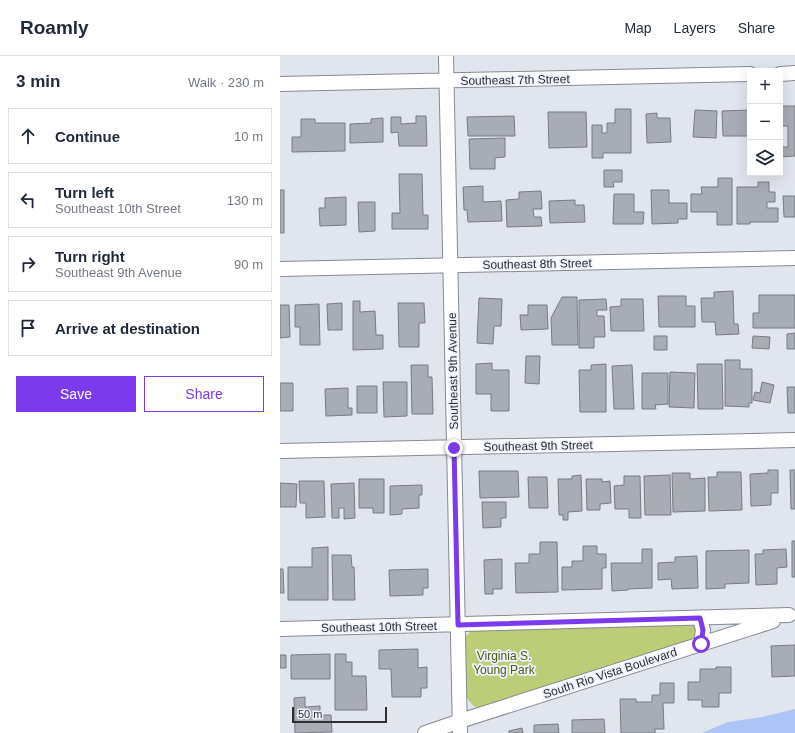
<!DOCTYPE html>
<html lang="en">
<head>
<meta charset="utf-8">
<style>
  :root { --surface:#fff; --page:#f6f6f7; --text:#1f2937; --muted:#747a83; --line:#e0e1e3; --accent:#7c3aed }
  body { margin:0; font-family:Helvetica,sans-serif; background:var(--page); color:var(--text) }
  .controls { position:absolute; right:12px; top:12px; display:grid; overflow:hidden; border-radius:0px; box-shadow:0 4px 16px #0002 }
  .controls button { width:36px; height:36px; display:grid; place-items:center; padding:0; border:0; border-bottom:1px solid var(--line); background:var(--surface); color:var(--text); font:20px sans-serif }
  .scale { position:absolute; left:12px; bottom:10px; width:95px; box-sizing:border-box; padding-left:4px; border:2px solid #2d2f33; border-top:0; font-size:11px; line-height:14px; white-space:nowrap; color:#2d2f33; -webkit-text-stroke:3px #eef2fc; paint-order:stroke }
  .stop { position:absolute; width:12px; height:12px; margin:-9px; border:3px solid #7c3aed; border-radius:50%; background:#fff }
  .stop.end { background:#7c3aed; border-color:#fff; box-shadow:0 1px 4px #0008 }
  .list { margin:0; padding:0; list-style:none }
  h2 { display:flex; justify-content:space-between; align-items:center; height:52px; margin:0; padding:0 16px; font-size:17px }
  h2 small { font-size:13px; font-weight:400; color:var(--muted) }
  .list li { display:grid; grid-template-columns:26px 1fr auto; gap:12px; align-items:center; box-sizing:border-box; height:56px; margin:0 8px 8px; padding:0 8px; border:1px solid var(--line); border-radius:0px }
  .list b { display:block; font-size:15px; white-space:nowrap }
  .list p { margin:0; font-size:13px; white-space:nowrap; color:var(--muted) }
  .list em { font-size:13px; font-style:normal; color:var(--muted) }
  .actions { display:flex; gap:8px; padding:12px 16px }
  .actions a { flex:1; padding:9px 0; border:1px solid var(--accent); border-radius:0px; text-align:center; font-size:14px; color:var(--accent) }
  .actions .main { background:var(--accent); color:#fff }
  .icon { flex:none; width:22px; height:22px; fill:none; stroke:currentColor; stroke-width:2; stroke-linecap:round; stroke-linejoin:round }
  .map { position:relative; flex:none; width:515px; height:677px; overflow:hidden }
  header { display:flex; align-items:center; gap:24px; box-sizing:border-box; height:56px; padding:0 20px; background:var(--surface); border-bottom:1px solid var(--line) }
  header strong { font-size:19px }
  nav { display:flex; gap:22px; margin-inline-start:auto; font-size:14px }
  main { display:flex }
  aside { flex:1; background:var(--surface) }
  .map>svg:first-child { display:block }
</style>
</head>
<body>
<header>
<strong>Roamly</strong>
<nav><a>Map</a><a>Layers</a><a>Share</a></nav>
</header>
<main>
<aside>
<h2>3 min<small>Walk · 230 m</small></h2>
<ul class="list">
<li><svg class="icon" aria-label="ahead" viewBox="0 0 24 24"><path d="M12 20V5M6 11l6-6 6 6"/></svg><div><b>Continue</b></div><em>10 m</em></li>
<li><svg class="icon" aria-label="left" viewBox="0 0 24 24"><path d="M17 20v-9H6M10 6l-5 5 5 5"/></svg><div><b>Turn left</b><p>Southeast 10th Street</p></div><em>130 m</em></li>
<li><svg class="icon" aria-label="right" viewBox="0 0 24 24"><path d="M7 20v-9h11M14 6l5 5-5 5"/></svg><div><b>Turn right</b><p>Southeast 9th Avenue</p></div><em>90 m</em></li>
<li><svg class="icon" aria-label="arrive" viewBox="0 0 24 24"><path d="M6 21V4h12l-3 4 3 4H6"/></svg><div><b>Arrive at destination</b></div></li>
</ul>
<div class="actions"><a class="main">Save</a><a>Share</a></div>
</aside>
<div class="map">
<svg width="515" height="677" viewBox="0 0 515 677">
  <rect width="100%" height="100%" fill="#e1e5ee"/>
  <path fill="#bdcc76" d="M408 566 420 570 416 584 203 653C196 652 191 649 188 643 183 635 185 593 185 581L192 574Z"/>
  <path fill="#acc4f6" d="M515 653V677H422L448 666 482 661Z"/>
  <path fill="#a8acb5" stroke="#777b83" d="M500 50H515V100L500 101V91H508V70H500Z
    M335 53H351V97H323V102H312V69H322V77H327V67H335Z
    M415 54 437 55 436 82 413 81Z
    M469 54 470 80H443L442 55Z
    M268 56H306L307 91 269 92Z
    M377 57V62H390L391 86 367 87 366 58Z
    M136 60H146L147 90H119L118 76 111 77V61H121V68L136 67Z
    M234 60 235 80H188L187 61Z
    M103 62V86L70 87V68L91 67V63Z
    M21 63H35V67H65V95L12 96V81H21Z
    M225 82V101L215 102V113H190L189 83Z
    M324 114H342V126H333L334 131H324Z
    M119 118H142L143 159H148V173H112V157H120Z
    M438 122H452V169H437V156H411V138H422L421 131H438Z
    M478 126H489V136H495V146H487V152H498V166H470V168H457V131H478Z
    M203 130V146L221 145 222 165 188 166 187 154H184L183 131Z
    M0 134H4V177H0Z
    M371 134H389V147H407V163H398V167L372 168Z
    M261 135 262 153H253L254 161H261L262 170 227 171 226 144 239 143V136Z
    M334 138H354V156H364L363 168H333Z
    M503 140H515V161H504Z
    M66 141V169L40 170 39 152H45V142Z
    M295 144V149H304L305 166 270 167 269 145Z
    M78 146H95V175L79 176Z
    M453 235 454 268H458L459 278 436 279 435 266H422L421 242H434V236Z
    M479 239H515V272H473V257H479Z
    M378 240H406V250H415V271H379Z
    M282 241H297L298 289H272L271 262Z
    M199 242 222 243 221 270H214L213 288 197 287Z
    M326 243 327 254H317V260H324L325 281H314V292H299V244Z
    M341 243H363L364 275H331L330 251 341 250Z
    M73 245H80V256L95 255 96 279H103V293L73 294Z
    M62 247V274H48L47 248Z
    M118 247H144L145 267H139V291H119Z
    M39 248 40 289H20V271H15V249Z
    M0 249H9L10 281 0 282Z
    M248 249H267L268 273 241 274 240 259H248Z
    M515 277V293H507V278Z
    M374 280H387V294H374Z
    M473 280 490 281 489 293 472 292Z
    M246 300H260L259 328 245 327Z
    M445 304H460V313H472V347H469V351L445 350Z
    M212 307V314H229V355H211V338H196V308Z
    M326 308V356H300L299 314H311V309Z
    M417 308H442L443 353H418Z
    M131 309H148V321H152L153 358H132Z
    M352 309 354 353H334L332 310Z
    M390 316 415 317 414 352 389 351Z
    M362 317H388V348L375 349 376 353H362Z
    M103 326H127V360L104 361Z
    M482 326 494 329 490 347 473 344 475 336 480 337Z
    M0 327H13V355H0Z
    M77 330H97V357H77Z
    M507 331H515V357H508Z
    M68 332V352H72V359L46 360 45 333Z
    M488 414H498V437H491V449L471 450 470 418 488 417Z
    M510 414H515V453H511Z
    M199 415H238L239 441 200 442Z
    M437 416H461L462 454 429 455 428 421H437Z
    M392 417H410V423L425 422V455L393 456Z
    M301 419 302 455 288 456V464H283V459H279L278 423H292V420Z
    M390 419 391 459H365L364 420Z
    M344 420H360L361 462H349V453H335L334 430 344 429Z
    M248 421H267L268 452H249Z
    M79 423H104V457H93V452H79Z
    M306 423H322V426L330 425 331 447 320 448V454H307Z
    M19 425H44L45 461 26 462V447H20Z
    M0 427 17 428 16 451H0Z
    M74 427 75 462 64 463V452H59V462H52L51 428Z
    M142 429V439H139V452L122 453V458L110 459V430Z
    M202 446H226V462H221V471L203 472Z
    M512 485H515V521H512Z
    M260 486H277L278 536 236 537 235 507H249V498H260Z
    M303 490H317V498H326V512H322V533L282 534V511H292V505H303Z
    M48 491V544H8V511H32V492Z
    M362 493H372V532L348 533V534L332 535 331 507H362Z
    M506 493 507 511 497 512V528L476 529 475 498H483V494Z
    M469 494V527L445 528V532L426 533V495Z
    M52 499H71L72 511H74L75 544H53Z
    M417 500 418 532 392 533 391 523 378 524V507L395 506V501Z
    M222 503V533H213V538H205L204 504Z
    M0 513H3L4 537H0Z
    M148 513V532H143V539L110 540 109 514Z
    M515 589V620L492 621 491 590Z
    M138 593V612L147 611V632H141V641H112L111 613H99V594Z
    M50 598V623H11V599Z
    M55 598H66V606H72V620H86L87 654H55Z
    M0 599H6V612H0Z
    M436 611H451V637H439V651H422V644H408V626H420V613H436Z
    M380 627H394V647H383L384 673H375V677H341L340 643H356V646H372V639H380Z
    M25 641V651L40 650V659H51L52 676 15 677 14 642Z
    M324 663 325 677H292V664Z
    M278 668 279 677H254V669Z
    M242 672 243 677H229V675Z"/>
  <g fill="none" stroke-linecap="round" stroke-linejoin="round">
    <defs>
      <path id="minor" d="M166 0 180 677
        M500 18 515 17
        M0 28 470 18
        M0 213 515 202
        M0 395 515 384
        M420 562 423 574 421 588
        M0 573 509 559
        M145 677 180 665 493 565"/>
    </defs>
    <use href="#minor" stroke="#868a92" stroke-width="16"/>
    <use href="#minor" stroke="#fff" stroke-width="14"/>
  </g>
  <g fill="none" stroke-linecap="round" stroke-linejoin="round">
    <path stroke="#7c3aed" stroke-width="5" d="M174 392 178 569 420 562 423 574 421 588"/>
  </g>
  <g text-anchor="middle" stroke-width="3.5" stroke-linejoin="round" paint-order="stroke">
    <g font-size="12" fill="#2d2f33" stroke="#eef2fc">
      <text transform="translate(235 24) rotate(-1)" y="4">Southeast 7th Street</text>
      <text transform="translate(257 208) rotate(-1)" y="4">Southeast 8th Street</text>
      <text transform="translate(173 315) rotate(-91)" y="4">Southeast 9th Avenue</text>
      <text transform="translate(258 390) rotate(-1)" y="4">Southeast 9th Street</text>
      <text transform="translate(99 571) rotate(-1)" y="4">Southeast 10th Street</text>
      <text transform="translate(330 617) rotate(-18)" y="4">South Rio Vista Boulevard</text>
    </g>
    <g font-size="12" fill="#525b13" stroke="#eef2fc">
      <text x="224" y="604">Virginia S.<tspan x="224" dy="14">Young Park</tspan></text>
    </g>
  </g>
</svg>
<div class="controls">
<button>+</button>
<button>−</button>
<button><svg class="icon" aria-label="layers" viewBox="0 0 24 24"><path d="M12 4l9 5-9 5-9-5zM3 14l9 5 9-5"/></svg></button>
</div>
<div class="scale">50 m</div>
<div class="stop" style="left:421px;top:588px"></div>
<div class="stop end" style="left:174px;top:392px"></div>
</div>
</main>
</body>
</html>
